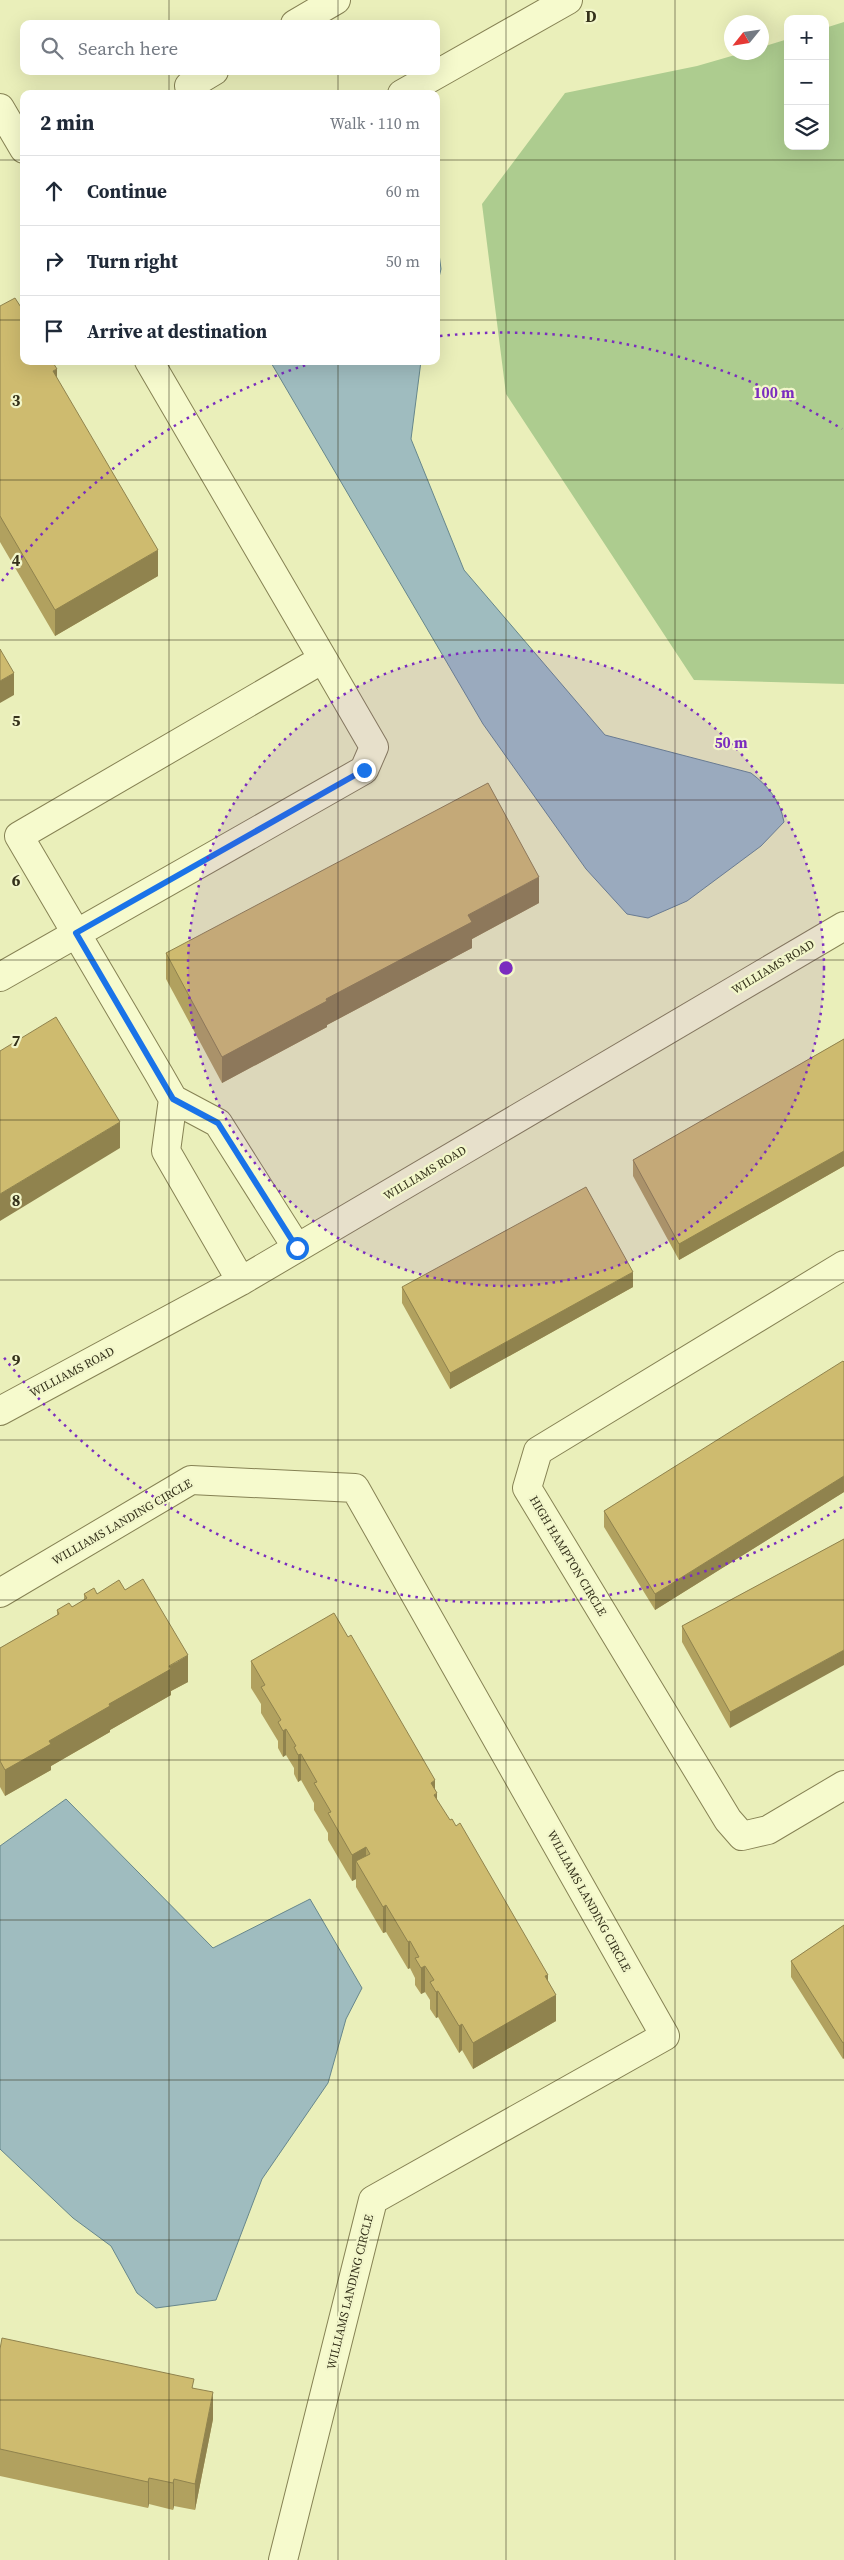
<!DOCTYPE html>
<html lang="en">
<head>
<meta charset="utf-8">
<style>
  :root { --surface:#fff; --page:#f6f6f7; --text:#1f2937; --muted:#747a83; --line:#e0e1e3 }
  body { margin:0; font-family:"Source Serif 4",serif; background:var(--page); color:var(--text) }
  .controls { position:absolute; right:15px; top:15px; display:grid; overflow:hidden; border-radius:10px; box-shadow:0 5px 20px #0002 }
  .controls button { width:45px; height:45px; display:grid; place-items:center; padding:0; border:0; border-bottom:1px solid var(--line); background:var(--surface); color:var(--text); font:25px sans-serif }
  .compass { position:absolute; left:724px; top:15px; width:45px; height:45px; border-radius:50%; background:var(--surface); box-shadow:0 5px 20px #0002; rotate:240deg }
  .stop { position:absolute; width:15px; height:15px; margin:-11px; border:4px solid #1a73e8; border-radius:50%; background:#fff }
  .stop.end { background:#1a73e8; border-color:#fff; box-shadow:0 1px 5px #0008 }
  .list { margin:0; padding:0; list-style:none }
  h2 { display:flex; justify-content:space-between; align-items:center; height:65px; margin:0; padding:0 20px; font-size:21px }
  h2 small { font-size:16px; font-weight:400; color:var(--muted) }
  .list li { display:grid; grid-template-columns:32px 1fr auto; gap:15px; align-items:center; box-sizing:border-box; height:70px; padding:0 20px; border-top:1px solid var(--line) }
  .list b { display:block; font-size:19px; white-space:nowrap }
  .list em { font-size:16px; font-style:normal; color:var(--muted) }
  .icon { flex:none; width:28px; height:28px; fill:none; stroke:currentColor; stroke-width:2; stroke-linecap:round; stroke-linejoin:round }
  .map { position:relative; flex:none; width:844px; height:2560px; overflow:hidden }
  .search { position:absolute; background:var(--surface); box-shadow:0 5px 20px #0002; left:20px; top:20px; width:420px; height:55px; display:flex; align-items:center; gap:12px; box-sizing:border-box; padding:0 18px; border-radius:10px; color:var(--muted); font-size:19px }
  .panel { position:absolute; background:var(--surface); box-shadow:0 5px 20px #0002; left:20px; top:90px; width:420px; height:275px; border-radius:10px }
  .map>svg:first-child { display:block }
</style>
</head>
<body>
<div class="map">
<svg width="844" height="2560" viewBox="0 0 844 2560">
  <rect width="100%" height="100%" fill="#eaefba"/>
  <path fill="#adcc8f" d="M844 22V684L694 680 506 394 482 204 565 93 697 66 742 53 762 52V47L788 39V146H825V28Z"/>
  <path fill="#9fbcbf" stroke="#67878c" d="M436 230 441 269 436 290Z
    M270 361H421L411 439 464 570 605 735 751 773C768 786 780 800 784 822L761 846 687 901 648 918 627 914 586 869 483 724Z
    M66 1799 213 1948 310 1899 362 1988 346 2019 328 2083 262 2179 216 2300 156 2308 137 2293 111 2246 73 2218 0 2149V1846Z"/>
  <g fill="none" stroke-linecap="round" stroke-linejoin="round">
    <defs>
      <path id="minor" d="M295 24 336 0
        M193 94 189 86 214 71
        M402 94 568 0
        M0 108 24 149
        M149 361 323 659
        M0 977 364 770 374 747 323 659 19 836 160 1076 173 1099
        M844 1265 538 1451 527 1488 728 1820 742 1836 768 1830 844 1785
        M241 1281 166 1151 173 1099 218 1123 297 1248
        M0 1411 241 1281 844 926
        M0 1593 191 1480 355 1488 665 2036 373 2200 283 2560"/>
    </defs>
    <use href="#minor" stroke="#868254" stroke-width="30"/>
    <use href="#minor" stroke="#f6facd" stroke-width="28"/>
  </g>
  <path fill="#b1a15f" d="M0 306 158 576 55 636 0 542Z
    M539 903 472 939V948L327 1025V1027L222 1083 166 979V953Z
    M844 1039V1166L679 1260 633 1176V1160Z
    M402 1287H633L450 1389 402 1303Z
    M844 1362V1492L655 1610 604 1527V1511Z
    M844 1539 730 1728 682 1642V1626Z
    M125 1590 188 1682 171 1691V1695L110 1730V1732L51 1766V1770L5 1796 0 1787V1648L57 1615V1610L72 1607 84 1600V1594H97Z
    M251 1661 435 1790 437 1800 548 1982 556 2021 473 2069 462 2050 459 2053 438 2017 436 2018 430 2009V2000L425 1992 421 1994 415 1985V1978L410 1968 408 1969 386 1932 383 1933 356 1887V1879L352 1881 328 1840V1833L314 1810V1803L301 1780 298 1782 294 1774V1768L286 1755 283 1757 278 1748V1741L261 1713V1704L251 1688Z
    M844 1925V2058L843 2059 791 1977V1961Z
    M0 2349 194 2388 213 2419 195 2510 174 2506 173 2510 149 2504 148 2508 0 2476Z"/>
  <path fill="#90834e" d="M57 369V395L53 371Z
    M158 550V576L55 636V610Z
    M14 673V695L0 703V681Z
    M539 877V903L472 939V948L327 1025V1027L222 1083V1057L326 999 468 915Z
    M120 1122V1148L0 1221V1194Z
    M844 1151V1166L679 1260V1244Z
    M633 1272V1287L450 1389V1373Z
    M844 1476V1492L655 1610V1594Z
    M844 1650V1665L730 1728V1712Z
    M188 1655V1682L171 1691V1695L110 1730V1732L51 1766V1770L5 1796V1770L49 1741Z
    M286 1729V1755L283 1757V1731Z
    M301 1754V1780L298 1782V1755Z
    M435 1780V1795L437 1793V1820L431 1783Z
    M366 1847V1873L356 1861V1879L352 1881V1855Z
    M386 1905V1932L383 1933V1907Z
    M410 1941V1968L408 1969V1942Z
    M425 1966V1992L421 1994V1968Z
    M548 1975V1999L556 1995V2021L473 2069V2043L545 1976Z
    M438 1991V2017L436 2018V1992Z
    M462 2024V2050L459 2053V2026Z
    M844 2042V2058L843 2059V2043Z
    M213 2392V2419L195 2510V2484Z
    M149 2478V2504L148 2508V2482Z
    M174 2479V2506L173 2510V2483Z"/>
  <path fill="#cebb6f" stroke="#90834e" d="M15 298 24 312V361H52L57 369 53 371 158 550 55 610 0 516V306Z
    M0 649 14 673 0 681Z
    M488 783 539 877 468 915 472 922 326 999 327 1001 222 1057 166 953Z
    M56 1017 120 1122 0 1194V1051Z
    M844 1039V1151L679 1244 633 1160Z
    M586 1187 633 1272 450 1373 402 1287Z
    M843 1361 844 1362V1476L655 1594 604 1511Z
    M844 1539V1650L730 1712 682 1626Z
    M143 1579 188 1655 169 1666 171 1669 109 1704 110 1706 49 1741 51 1744 5 1770 0 1761V1648L59 1614 57 1610 69 1603 72 1607 87 1598 84 1594 94 1588 97 1594 119 1580 125 1590Z
    M334 1613 348 1637 351 1635 435 1780 431 1783 437 1793 434 1795 450 1820 452 1819 456 1826 460 1823 548 1975 545 1976 556 1995 473 2043 462 2024 459 2026 438 1991 436 1992 430 1982 434 1980 425 1966 421 1968 415 1958 419 1957 410 1941 408 1942 386 1905 383 1907 356 1861 370 1854 366 1847 352 1855 328 1813 331 1812 314 1783 317 1782 301 1754 298 1755 294 1747 296 1746 286 1729 283 1731 278 1722 281 1720 261 1687 265 1685 251 1661Z
    M844 1925V2042L843 2043 791 1961Z
    M2 2338 194 2379 192 2388 213 2392 195 2484 174 2479 173 2483 149 2478 148 2482 0 2449V2349Z"/>
  <g fill="none" stroke-linecap="round" stroke-linejoin="round">
    <path stroke="#1a73e8" stroke-width="6" d="M297 1248 218 1123 173 1099 76 933 364 770"/>
  </g>
  <path fill="none" stroke="#34311a" stroke-width="1" stroke-opacity="0.55" d="M169 0V24M338 0V24M506 0V2560M675 0V2560M169 71V94M338 71V94M0 160H24M436 160H844M0 320H24M436 320H844M169 361V2560M338 361V2560M0 480H844M0 640H844M0 800H844M0 960H844M0 1120H844M0 1280H844M0 1440H844M0 1600H844M0 1760H844M0 1920H844M0 2080H844M0 2240H844M0 2400H844"/>
  <circle cx="506" cy="968" r="318" fill="#7b2cbf" fill-opacity=".12"/>
  <g fill="none" stroke="#7b2cbf" stroke-width="2.5" stroke-dasharray="2.5 5">
    <circle cx="506" cy="968" r="318"/>
    <path d="M842 1507A635 635 0 0 1 2 1355M2 581A635 635 0 0 1 315 362M440 336A635 635 0 0 1 842 429"/>
  </g>
  <g text-anchor="middle" stroke-width="4.5" stroke-linejoin="round" paint-order="stroke">
    <g font-size="12" fill="#34311a" stroke="#f2f6ca">
      <text transform="translate(773 967) rotate(-31)" y="4">WILLIAMS ROAD</text>
      <text transform="translate(425 1173) rotate(-31)" y="4">WILLIAMS ROAD</text>
      <text transform="translate(72 1372) rotate(-28)" y="4">WILLIAMS ROAD</text>
      <text transform="translate(122 1522) rotate(-30)" y="4">WILLIAMS LANDING CIRCLE</text>
      <text transform="translate(568 1556) rotate(59)" y="4">HIGH HAMPTON CIRCLE</text>
      <text transform="translate(589 1901) rotate(61)" y="4">WILLIAMS LANDING CIRCLE</text>
      <text transform="translate(350 2292) rotate(-76)" y="4">WILLIAMS LANDING CIRCLE</text>
    </g>
  </g>
  <g font-size="16" text-anchor="middle" font-weight="bold" fill="#34311a" stroke="#f2f6ca" stroke-width="4.5" stroke-linejoin="round" paint-order="stroke">
    <text x="591" y="22">D</text>
    <text x="16" y="406">3</text>
    <text x="16" y="566">4</text>
    <text x="16" y="726">5</text>
    <text x="16" y="886">6</text>
    <text x="16" y="1046">7</text>
    <text x="16" y="1206">8</text>
    <text x="16" y="1366">9</text>
  </g>
  <circle cx="506" cy="968" r="8" fill="#7b2cbf" stroke="#f2f6ca" stroke-width="2.5"/>
  <g font-size="15" text-anchor="middle" font-weight="bold" fill="#7b2cbf" stroke="#f2f6ca" stroke-width="4.5" stroke-linejoin="round" paint-order="stroke">
    <text x="774" y="398">100 m</text>
    <text x="731" y="748">50 m</text>
  </g>
</svg>
<div class="controls">
<button>+</button>
<button>−</button>
<button><svg class="icon" aria-label="layers" viewBox="0 0 24 24"><path d="M12 4l9 5-9 5-9-5zM3 14l9 5 9-5"/></svg></button>
</div>
<svg class="compass" viewBox="-18 -18 36 36"><path d="M0-13l5 13h-10z" fill="#e53935"/><path d="M0 13l5-13h-10z" fill="#747a83"/></svg>
<div class="stop" style="left:297px;top:1248px"></div>
<div class="stop end" style="left:364px;top:770px"></div>
<div class="search"><svg class="icon" aria-label="search" viewBox="0 0 24 24"><circle cx="10" cy="10" r="6"/><path d="M15 15l6 6"/></svg>Search here</div>
<section class="panel">
<h2>2 min<small>Walk · 110 m</small></h2>
<ul class="list">
<li><svg class="icon" aria-label="ahead" viewBox="0 0 24 24"><path d="M12 20V5M6 11l6-6 6 6"/></svg><div><b>Continue</b></div><em>60 m</em></li>
<li><svg class="icon" aria-label="right" viewBox="0 0 24 24"><path d="M7 20v-9h11M14 6l5 5-5 5"/></svg><div><b>Turn right</b></div><em>50 m</em></li>
<li><svg class="icon" aria-label="arrive" viewBox="0 0 24 24"><path d="M6 21V4h12l-3 4 3 4H6"/></svg><div><b>Arrive at destination</b></div></li>
</ul>
</section>
</div>
</body>
</html>
